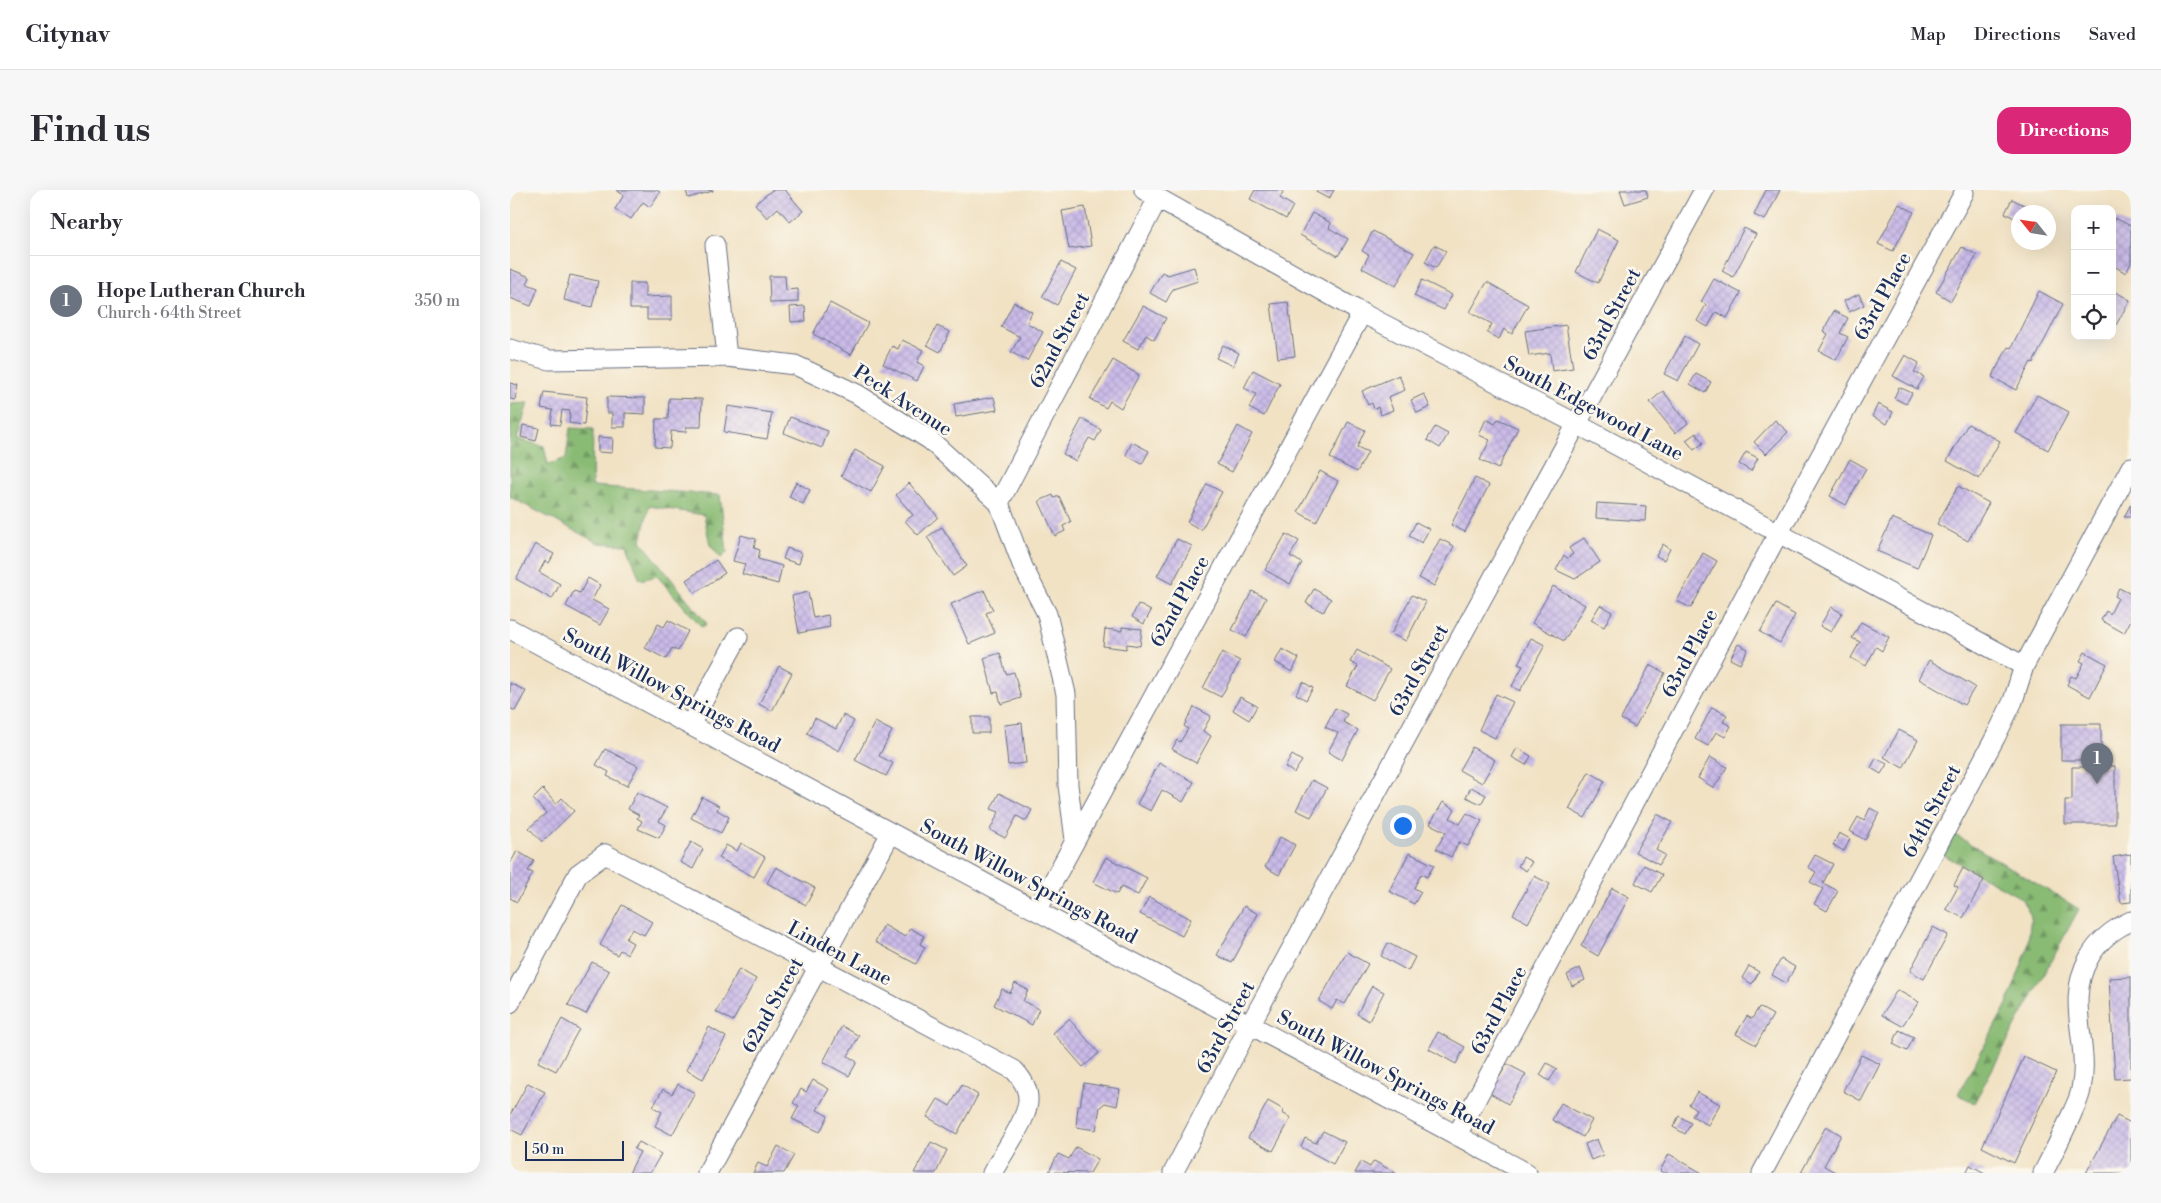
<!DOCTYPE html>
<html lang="en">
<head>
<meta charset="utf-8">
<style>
  :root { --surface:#fff; --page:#f7f7f7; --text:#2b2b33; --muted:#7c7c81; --line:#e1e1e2; --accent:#db2777 }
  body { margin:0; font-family:"Libre Bodoni",serif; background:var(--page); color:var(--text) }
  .controls { position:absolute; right:15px; top:15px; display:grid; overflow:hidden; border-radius:10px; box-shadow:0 5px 20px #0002 }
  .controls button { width:45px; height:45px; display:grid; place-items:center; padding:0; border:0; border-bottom:1px solid var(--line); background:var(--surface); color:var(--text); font:25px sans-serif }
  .compass { position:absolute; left:1501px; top:15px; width:45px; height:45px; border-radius:50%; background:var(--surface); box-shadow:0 5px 20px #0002; rotate:300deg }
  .scale { position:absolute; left:15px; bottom:12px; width:99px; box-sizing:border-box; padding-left:5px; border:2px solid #1b2f5e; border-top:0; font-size:14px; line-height:18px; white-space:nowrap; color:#1b2f5e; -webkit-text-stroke:4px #fbf7ec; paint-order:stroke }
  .you { position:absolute; left:892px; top:635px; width:18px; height:18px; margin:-12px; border:4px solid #fff; border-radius:50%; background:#1a73e8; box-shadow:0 0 0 8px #1a73e833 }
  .badge { display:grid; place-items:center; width:32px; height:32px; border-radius:50%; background:var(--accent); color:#fff; font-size:16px; font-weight:700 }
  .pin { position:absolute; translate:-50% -41px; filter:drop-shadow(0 1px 2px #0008) }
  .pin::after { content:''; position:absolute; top:26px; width:18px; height:15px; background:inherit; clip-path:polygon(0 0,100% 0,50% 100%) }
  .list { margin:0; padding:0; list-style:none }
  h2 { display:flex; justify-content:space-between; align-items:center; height:65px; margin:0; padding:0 20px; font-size:21px }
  h2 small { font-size:16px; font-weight:400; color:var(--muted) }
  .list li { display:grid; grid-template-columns:32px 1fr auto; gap:15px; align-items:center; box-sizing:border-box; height:90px; padding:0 20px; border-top:1px solid var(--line) }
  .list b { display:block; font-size:19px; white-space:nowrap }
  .list p { margin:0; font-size:16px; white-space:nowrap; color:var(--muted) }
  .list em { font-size:16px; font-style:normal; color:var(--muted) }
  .icon { flex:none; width:28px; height:28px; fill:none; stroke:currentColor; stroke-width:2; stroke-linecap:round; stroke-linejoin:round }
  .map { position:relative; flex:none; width:1621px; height:983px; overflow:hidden; border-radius:15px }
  header { display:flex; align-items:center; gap:30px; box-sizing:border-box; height:70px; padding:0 25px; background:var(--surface); border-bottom:1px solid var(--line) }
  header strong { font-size:24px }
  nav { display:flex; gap:28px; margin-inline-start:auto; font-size:18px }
  .intro { display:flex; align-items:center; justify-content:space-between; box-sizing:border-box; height:120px; padding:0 30px }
  h1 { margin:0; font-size:35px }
  .button { padding:12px 22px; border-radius:15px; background:var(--accent); color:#fff; font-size:18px; font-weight:700 }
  main { display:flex; gap:30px; padding:0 30px }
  aside { flex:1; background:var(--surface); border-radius:15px; box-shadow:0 5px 20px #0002 }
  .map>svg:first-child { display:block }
</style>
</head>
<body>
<header>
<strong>Citynav</strong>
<nav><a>Map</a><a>Directions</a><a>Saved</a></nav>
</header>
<div class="intro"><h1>Find us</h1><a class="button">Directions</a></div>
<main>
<aside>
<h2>Nearby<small></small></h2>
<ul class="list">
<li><span class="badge" style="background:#6b7280">1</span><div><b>Hope Lutheran Church</b><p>Church · 64th Street</p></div><em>350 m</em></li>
</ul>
</aside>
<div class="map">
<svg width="1621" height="983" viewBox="0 0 1621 983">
  <defs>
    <pattern id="forest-firs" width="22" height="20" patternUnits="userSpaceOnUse" patternTransform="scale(1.25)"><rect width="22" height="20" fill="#8abb74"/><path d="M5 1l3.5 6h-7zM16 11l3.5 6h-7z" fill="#709862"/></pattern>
    <pattern id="building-cross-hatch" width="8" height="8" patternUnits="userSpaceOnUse" patternTransform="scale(1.25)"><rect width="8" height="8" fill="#cabbe8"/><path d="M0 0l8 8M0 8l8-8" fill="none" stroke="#ada1c9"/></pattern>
  </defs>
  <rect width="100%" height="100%" fill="#fbf7ec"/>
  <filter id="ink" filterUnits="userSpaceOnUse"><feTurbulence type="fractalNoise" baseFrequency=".02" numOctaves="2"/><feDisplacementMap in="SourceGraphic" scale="10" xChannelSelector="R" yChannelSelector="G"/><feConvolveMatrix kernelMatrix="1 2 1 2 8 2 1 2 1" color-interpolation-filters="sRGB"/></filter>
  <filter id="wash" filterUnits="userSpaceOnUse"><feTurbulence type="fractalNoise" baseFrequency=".0096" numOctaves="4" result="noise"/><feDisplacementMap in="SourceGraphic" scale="20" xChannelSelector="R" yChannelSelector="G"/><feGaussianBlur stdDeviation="1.12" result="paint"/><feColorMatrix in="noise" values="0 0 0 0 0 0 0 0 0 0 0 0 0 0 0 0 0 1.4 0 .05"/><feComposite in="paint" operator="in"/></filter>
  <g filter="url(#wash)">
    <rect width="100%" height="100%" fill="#f1e2c4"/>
    <path fill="url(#forest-firs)" stroke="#527569" d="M18 213 7 249 34 256 38 275 56 268 60 238 83 239 82 296 210 305 217 362 211 368 200 355 194 325 139 316 131 351 197 434 192 437 147 386 130 390 117 355 88 353 0 307V214Z
      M1442 643 1569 719 1464 913 1448 904 1497 814 1517 760 1521 726 1511 708 1432 664Z"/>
    <g id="blocks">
      <path fill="url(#building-cross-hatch)" d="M106 0H146L150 2 140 17 133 12 121 29 105 19 114 5Z
        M176 0H203V1L178 8Z
        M262 0H275L293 21 280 32 268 18 257 28 245 14Z
        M745 0H774L770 8 783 16 776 29 740 9Z
        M807 0H824L819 9 806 2Z
        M1110 0H1136L1138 7 1115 14Z
        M1256 0H1270L1255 30 1244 25Z
        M1502 9 1518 17 1515 22H1508V30L1495 23Z
        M1389 14 1404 22 1383 61 1368 54Z
        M575 17 581 56 559 59 552 21Z
        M802 23 821 33 819 38 838 49 828 66 790 45Z
        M1605 28 1621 36V73L1616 83 1602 75V33Z
        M1234 38 1246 44 1223 87 1212 81Z
        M1087 39 1109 50 1088 93 1066 82Z
        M863 41 904 63 886 96 852 78 859 65 852 61Z
        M1516 52H1529L1526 58Z
        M924 55 936 61 926 78 915 72Z
        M1452 57 1467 65 1441 111 1426 102Z
        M551 72 566 80 547 115 532 107Z
        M684 77 688 91 663 99 656 112 640 103 652 82 658 85Z
        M0 79 20 87 17 94 28 98 21 116 0 108Z
        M60 85 88 91 82 117 54 110Z
        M259 86H275L276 100 288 99V112L260 113Z
        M1204 89 1231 103 1217 128 1206 122 1198 137 1187 131 1196 115 1191 112Z
        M912 90 942 105 934 120 904 106Z
        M977 92 1018 115 1002 144 994 139 989 149 977 143 982 134 960 122Z
        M120 93H135V107L162 106V130H137V119H120Z
        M1602 100 1620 110 1602 142Z
        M1529 101 1553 114 1523 173 1521 172 1506 200 1482 187 1498 157 1501 158Z
        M1349 104 1354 115 1339 122 1334 111Z
        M504 112 522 122 517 133 533 142 517 171 501 162 510 147 491 137Z
        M778 112 785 166 768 168 761 114Z
        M320 113 358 133 341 165 303 144Z
        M295 116 296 131 281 132 280 117Z
        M633 116 656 128 644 150 636 145 628 159 613 151Z
        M1324 121 1338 128 1330 143 1338 147 1326 170 1309 161 1318 144 1313 141Z
        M1056 135 1063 178 1042 181 1040 163 1019 166 1015 141Z
        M427 136 440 142 430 162 417 155Z
        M1175 146 1188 154 1168 191 1154 184Z
        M392 150 413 160 407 172 414 176 407 191 373 174 382 156 388 159Z
        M713 155 729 163 723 176 706 168Z
        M1395 165 1409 173 1404 182 1414 187 1407 199 1383 186Z
        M603 170 629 185 611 218 600 211 596 218 580 209Z
        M743 180 770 194 754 226 739 218 746 204 734 198Z
        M1186 184 1201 192 1195 203 1180 194Z
        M889 185 895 200 878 207 883 220 871 225 868 217 864 219 862 213 858 215 852 201Z
        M0 193 8 195 5 210 0 209Z
        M1389 197 1402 203 1396 214 1384 208Z
        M1153 201 1178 233 1165 243 1140 212Z
        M34 202 77 207 74 235 59 233 60 221 52 220 50 235 41 234 43 220 31 218Z
        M914 204 920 217 907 223 901 210Z
        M1527 205 1559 222 1538 260 1506 243Z
        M97 207 135 208V224L115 223V237H102V223H97Z
        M484 207 487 220 446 227 444 214Z
        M159 208 192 209 191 237H176V242L161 241 160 258 145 257 146 229H158Z
        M1368 214 1383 222 1377 234 1362 226Z
        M218 216 262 223 257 249 214 242Z
        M280 227 318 241 312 258 274 243Z
        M572 229 591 240 585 251 579 248 566 271 553 264Z
        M976 229 985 234 988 229 1008 238 988 279 970 270 980 250 969 245Z
        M1265 230 1278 242 1256 264 1244 252Z
        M838 232 855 240 847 257 858 262 847 282 820 268Z
        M1458 234 1490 251 1469 289 1437 271Z
        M13 235 29 238 26 251 11 247Z
        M728 236 742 244 722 282 707 274Z
        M925 237 938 244 930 258 917 250Z
        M1186 243 1193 253 1184 260 1176 250Z
        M88 247 103 248 102 263 88 262Z
        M622 252 639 261 632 274 616 265Z
        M345 260 375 276 361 302 331 286Z
        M1236 262 1248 268 1241 281 1229 274Z
        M1340 269 1356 278 1336 315 1320 306Z
        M810 281 828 291 806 332 788 322Z
        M965 288 979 295 955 342 941 335Z
        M286 292 300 300 293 314 279 307Z
        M399 293 428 327 408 345 395 331 403 325 386 305Z
        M697 294 712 302 691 340 677 332Z
        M1448 296 1479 313 1458 351 1427 334Z
        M543 305 544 308 549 306 561 332 553 336 555 341 545 346 529 311Z
        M1087 313 1136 316 1135 331 1086 328Z
        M1621 314V327H1614Z
        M1382 328 1421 345 1407 378 1367 361Z
        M906 332 919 339 912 353 899 346Z
        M432 337 457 376 443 386 417 347Z
        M776 344 789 351 780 366 792 373 780 394 755 380Z
        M231 345 246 349 244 358 250 360 248 369 272 376 268 394 232 384 235 374 223 371Z
        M1074 348 1090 372 1065 389 1046 380 1054 365 1057 368 1063 364 1059 358Z
        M667 349 682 356 662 394 647 386Z
        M930 349 944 356 924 396 909 388Z
        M25 354 44 364 39 373 35 371 29 382 50 394 42 409 6 389Z
        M1153 354 1160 359 1154 370 1146 366Z
        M277 358 292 363 289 374 273 369Z
        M1193 363 1207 371 1181 418 1167 411Z
        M206 370 215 383 185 403 176 390Z
        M78 388 90 395 82 410 99 419 90 435 56 416 64 401 70 403Z
        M1043 396 1075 415 1054 451 1022 433Z
        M1609 398 1621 404V430L1614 443 1591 430 1596 421 1600 424 1608 408 1605 406Z
        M804 399 821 409 813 422 796 413Z
        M474 400 483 420 476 423 485 443 459 454 441 414Z
        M742 401 756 408 736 447 722 440Z
        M298 402 303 428 318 425 320 437 289 443 282 406Z
        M902 405 916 412 896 451 881 444Z
        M628 414 641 421 634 434 622 427Z
        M1266 414 1285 425 1270 453 1250 442Z
        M1090 415 1102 422 1094 437 1081 430Z
        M1321 417 1332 423 1321 442 1310 436Z
        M158 430 178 441 168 461 162 458 156 469 135 458 148 434 154 437Z
        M1351 432 1379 447 1372 461 1366 457 1356 476 1341 468 1350 452 1342 448Z
        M612 437 632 439 630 456 617 454 616 459 593 456 595 439 612 441Z
        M1021 448 1035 455 1010 501 1002 496 1013 476 1008 474Z
        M1228 454 1238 459 1230 474 1220 469Z
        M772 459 789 468 782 482 765 472Z
        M847 460 880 479 863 510 837 496 848 476 840 472Z
        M712 462 730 471 711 507 693 498Z
        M1575 462 1597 474 1580 507 1557 495 1561 486 1566 488 1574 473 1570 471Z
        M490 463 496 484 504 482 511 508 491 514 488 502 483 503 474 468Z
        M1419 470 1465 497 1454 515 1409 489Z
        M1140 475 1155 483 1125 537 1111 529Z
        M269 476 282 483 262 521 249 514Z
        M793 492 803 498 796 510 786 504Z
        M0 493 16 501 5 521 0 518Z
        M986 504 1003 512 985 548 969 540Z
        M730 507 747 516 739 530 723 520Z
        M684 517 701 526 693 541 701 546 686 573 662 559 667 550 670 552 678 539 674 536Z
        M1202 517 1217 525 1213 532 1221 536 1215 547 1206 542 1198 556 1185 549Z
        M825 518 837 524 833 532 848 540 832 570 818 562 828 543 815 537Z
        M333 525 344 531 329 561 297 543 305 528 326 539Z
        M462 527H479V543H462Z
        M365 532 382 541 369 566 383 573 376 586 345 570Z
        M512 533 516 573 498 575 494 535Z
        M1551 534H1591V570H1588V576H1605V634H1555V610H1562V577H1574V570H1551Z
        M1389 540 1408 550 1393 578 1374 567Z
        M962 557 985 570 972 593 949 580Z
        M1007 558 1021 566 1016 575 1002 567Z
        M95 559 128 576 117 596 97 586 99 582 86 575Z
        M782 565 792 571 784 583 775 577Z
        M1200 567 1217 577 1204 598 1188 588Z
        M1366 568 1377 574 1371 584 1361 578Z
        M649 573 684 592 673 612 652 600 641 621 627 614Z
        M1079 582 1095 591 1075 628 1059 619Z
        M802 590 817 598 801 627 786 620Z
        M961 597 976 605 971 614 956 607Z
        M33 599 46 614 52 608 64 621 32 652 19 638 36 623 23 609Z
        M127 602 157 618 149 631 156 635 149 648 128 639 132 631 127 628 129 625 118 619Z
        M489 603 522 620 516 631 507 626 495 648 480 640 489 622 481 619Z
        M192 607 209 616 207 620 219 627 211 643 181 628Z
        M933 612 945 619 940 628 950 634 957 623 972 631 958 656 949 652 941 667 926 659 936 642 920 634Z
        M1360 618 1369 623 1355 650 1340 641 1348 627 1354 631Z
        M1147 624 1162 632 1146 660 1155 665 1149 675 1125 662Z
        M1329 643 1340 649 1334 661 1323 655Z
        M770 647 785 655 769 685 755 677Z
        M181 652 193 659 183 679 170 672Z
        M231 653 255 667 244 687 209 668 216 655 227 661Z
        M7 661 24 671 18 681 23 683 7 712 0 708V674Z
        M899 663 924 675 917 687 911 684 904 698 911 702 904 714 879 701Z
        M1621 664V712L1611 713 1603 667Z
        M1305 665 1323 674 1313 693 1328 701 1317 721 1304 714 1313 699 1300 692 1306 682 1298 677Z
        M596 667 637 688 628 705 611 697 607 704 583 692Z
        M1013 667 1022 672 1016 681 1008 676Z
        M1134 675 1152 685 1142 702 1125 693Z
        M266 677 305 698 296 715 257 693Z
        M1453 678 1474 690 1453 728 1436 719 1448 697 1444 695Z
        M1024 686 1040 694 1018 733 1003 724Z
        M1102 698 1119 707 1088 766 1071 756Z
        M639 707 681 729 672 746 630 724Z
        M112 715 142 732 134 745 122 739 116 749 123 753 117 764 110 760 107 765 90 755Z
        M734 716 748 724 722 773 707 765Z
        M374 735 395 747 400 738 414 746 410 754 415 757 406 774 365 752Z
        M1423 737 1438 745 1414 789 1400 781Z
        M878 753 905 767 898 781 871 766Z
        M837 762 858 774 835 814 827 810 822 819 809 811Z
        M1271 769 1285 777 1276 793 1262 785Z
        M82 772 99 781 76 824 58 815Z
        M1239 776 1249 782 1242 794 1232 788Z
        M1070 778 1075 790 1062 796 1057 785Z
        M229 779 246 789 223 831 206 822Z
        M1621 787V888L1605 889 1599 788Z
        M505 793 518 800 513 811 529 819 522 835 484 815 492 799 500 803Z
        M862 796 874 802 859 831 847 824Z
        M1387 800 1409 812 1392 836 1372 825Z
        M1249 817 1263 825 1246 855 1226 844 1237 826 1242 829Z
        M52 829 69 839 46 881 28 872Z
        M559 829 589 863 573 877 543 843Z
        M332 836 349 846 338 866 347 872 339 886 313 872Z
        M199 837 216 847 193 889 176 880Z
        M1389 840 1404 847 1397 861 1383 854Z
        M928 842 955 857 946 874 919 859Z
        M1351 865 1370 874 1351 911 1333 901Z
        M1514 867 1546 882 1504 973 1472 957Z
        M1037 873 1047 879 1039 891 1030 885Z
        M997 874 1016 884 998 914 980 903Z
        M303 890 319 899 307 920 318 926 310 942 282 929 289 916 283 913 291 899 296 902Z
        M18 893 35 902 12 945 0 939V925Z
        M574 893 610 899 607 916 595 913 590 917 586 940 566 937 568 916H570Z
        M168 894 185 903 162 945 145 936 152 922 143 917 153 899 162 904Z
        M452 895 468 905 447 944 417 927 428 909 440 916Z
        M1187 902 1210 914 1198 935 1182 926 1186 919 1179 915Z
        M758 911 774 920 772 923 781 928 763 961 738 948Z
        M1051 913 1082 930 1073 947 1042 930Z
        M1169 926 1181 933 1175 944 1163 937Z
        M1607 926 1621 933V983H1576Z
        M1316 936 1331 945 1314 976 1327 983H1291Z
        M813 941 835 952 823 974 791 957 795 948 806 953Z
        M1087 949 1093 965 1081 970 1075 954Z
        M129 952 151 964 140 983H119L130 962 124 959Z
        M421 952 437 960 426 983H404Z
        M268 956 284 965 274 983H243L248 973 257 977Z
        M566 957 588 969 580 983 539 982 548 964 559 969Z
        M1159 964 1192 983H1154L1150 981Z
        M864 971 886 983H845L851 972 860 977Z
        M1460 975 1475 983H1456Z"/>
    </g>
  </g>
  <g filter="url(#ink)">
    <use href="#blocks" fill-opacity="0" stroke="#666e82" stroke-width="1"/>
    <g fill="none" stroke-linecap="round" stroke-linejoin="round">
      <defs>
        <path id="minor" d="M634 0 852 123 1067 234 1514 476
          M205 55 217 167
          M0 159 39 170 217 167 285 175 347 204 420 250 489 313 513 377 537 424 556 504 558 595 565 650
          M489 313 648 8
          M0 439 1017 983
          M180 535 228 447
          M527 721 852 123
          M0 813 68 684 95 664 504 880C527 904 518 921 504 946 497 958 489 971 482 983
          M947 945 1269 342 1454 3
          M197 983 381 643
          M663 983 740 835 1194 0
          M1252 983 1486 546 1503 511 1514 476 1621 277
          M1533 983C1544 962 1554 942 1563 921 1566 914 1570 907 1571 899 1581 854 1554 812 1579 768 1589 750 1603 739 1621 731"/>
      </defs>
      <use href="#minor" stroke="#666e82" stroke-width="21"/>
      <use href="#minor" stroke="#fff" stroke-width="19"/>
    </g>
  </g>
  <g text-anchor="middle" stroke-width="5" stroke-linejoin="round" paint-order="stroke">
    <g font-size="20" fill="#1b2f5e" stroke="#fbf7ec">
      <text transform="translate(1372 106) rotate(-61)" y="7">63rd Place</text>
      <text transform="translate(1101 124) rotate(-62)" y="7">63rd Street</text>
      <text transform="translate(549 150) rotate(-62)" y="7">62nd Street</text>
      <text transform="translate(393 210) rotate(33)" y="7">Peck Avenue</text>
      <text transform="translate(1084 218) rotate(28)" y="7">South Edgewood Lane</text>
      <text transform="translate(669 411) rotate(-61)" y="7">62nd Place</text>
      <text transform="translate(1179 463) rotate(-62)" y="7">63rd Place</text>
      <text transform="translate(908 480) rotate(-61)" y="7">63rd Street</text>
      <text transform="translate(162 500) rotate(28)" y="7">South Willow Springs Road</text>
      <text transform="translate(1421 621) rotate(-62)" y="7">64th Street</text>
      <text transform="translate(519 691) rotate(28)" y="7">South Willow Springs Road</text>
      <text transform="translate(330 763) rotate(28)" y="7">Linden Lane</text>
      <text transform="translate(262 815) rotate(-61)" y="7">62nd Street</text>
      <text transform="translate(988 820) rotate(-62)" y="7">63rd Place</text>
      <text transform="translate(715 837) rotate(-62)" y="7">63rd Street</text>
      <text transform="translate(876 882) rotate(28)" y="7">South Willow Springs Road</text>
    </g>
  </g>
</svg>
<div class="controls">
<button>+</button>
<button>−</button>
<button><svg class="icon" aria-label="locate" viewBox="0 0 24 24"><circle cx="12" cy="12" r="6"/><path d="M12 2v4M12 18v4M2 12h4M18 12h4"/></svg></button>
</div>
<svg class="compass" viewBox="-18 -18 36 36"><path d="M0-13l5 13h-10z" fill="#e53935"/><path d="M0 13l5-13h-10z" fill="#7c7c81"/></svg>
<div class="scale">50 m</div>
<div class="you"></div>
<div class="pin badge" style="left:1587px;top:594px;background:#6b7280">1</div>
</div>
</main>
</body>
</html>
